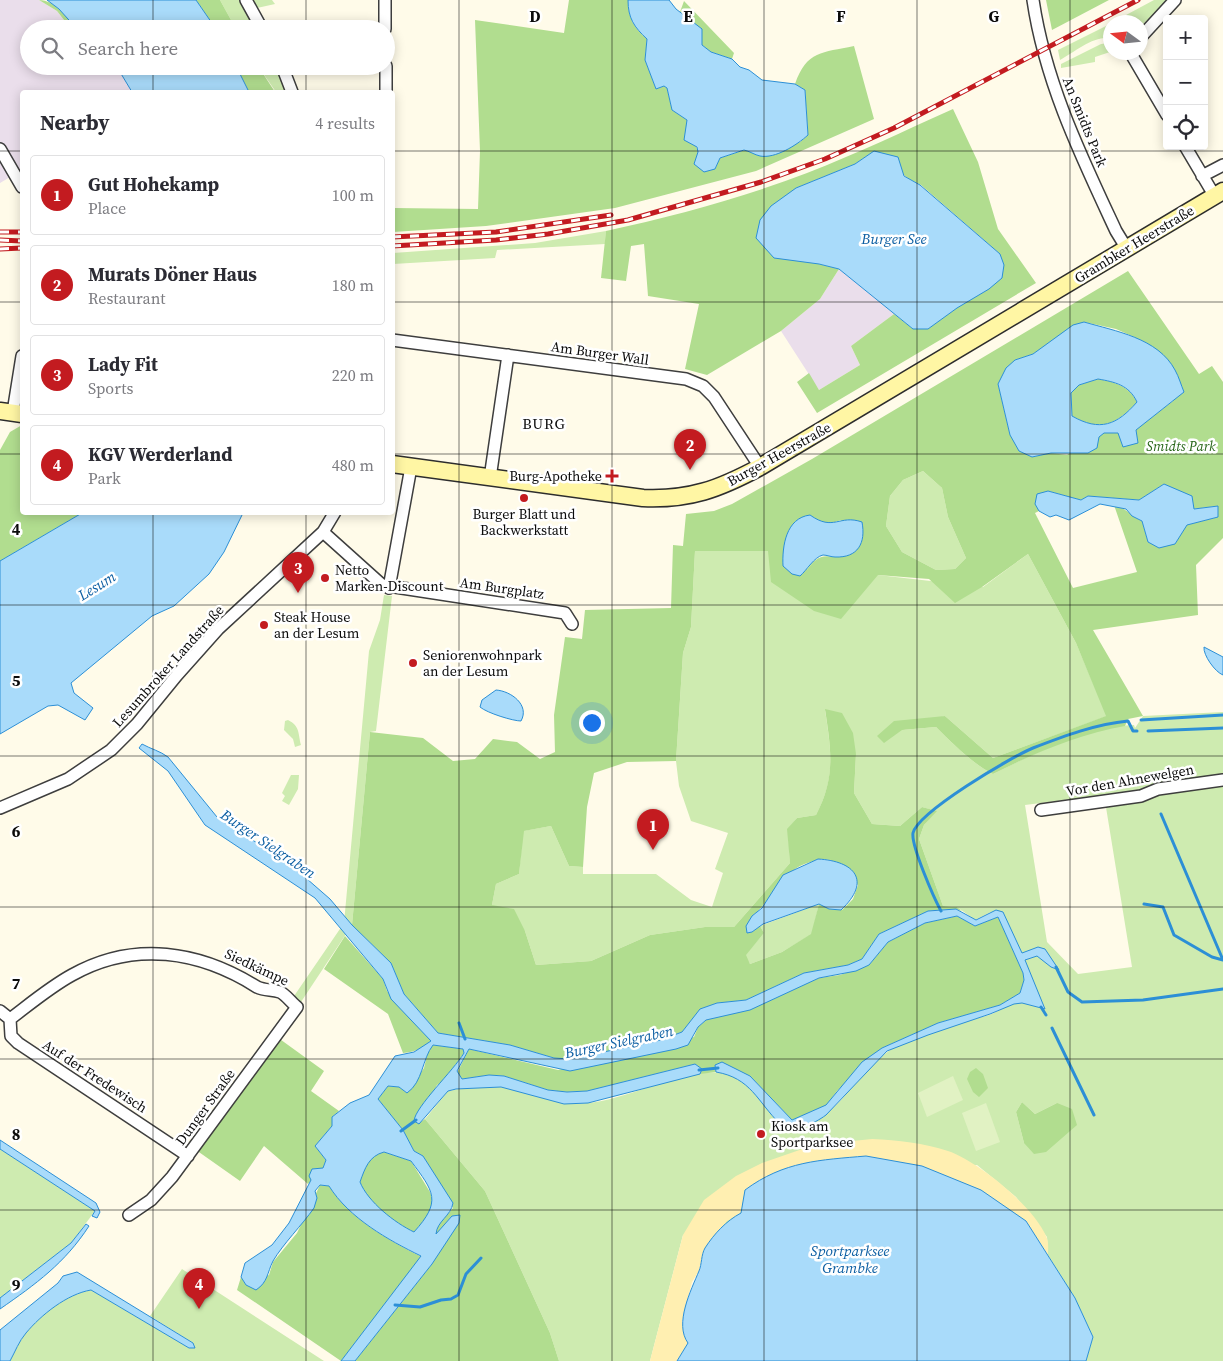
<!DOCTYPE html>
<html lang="en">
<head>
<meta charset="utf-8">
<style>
  :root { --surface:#fff; --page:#f7f7f7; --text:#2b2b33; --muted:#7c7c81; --line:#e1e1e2; --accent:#c31b20 }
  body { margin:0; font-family:"Source Serif 4",serif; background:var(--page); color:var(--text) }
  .controls { position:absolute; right:15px; top:15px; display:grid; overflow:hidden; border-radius:5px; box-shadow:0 2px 12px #0003 }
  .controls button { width:45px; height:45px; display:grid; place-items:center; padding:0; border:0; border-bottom:1px solid var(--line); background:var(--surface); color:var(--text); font:25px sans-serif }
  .compass { position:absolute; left:1103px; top:15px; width:45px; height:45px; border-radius:50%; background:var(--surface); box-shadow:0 2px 12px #0003; rotate:285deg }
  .you { position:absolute; left:591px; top:722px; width:18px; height:18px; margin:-12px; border:4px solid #fff; border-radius:50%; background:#1a73e8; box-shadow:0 0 0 8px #1a73e833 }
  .badge { display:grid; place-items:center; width:32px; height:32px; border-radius:50%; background:var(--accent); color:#fff; font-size:16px; font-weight:700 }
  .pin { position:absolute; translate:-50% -41px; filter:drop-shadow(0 1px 2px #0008) }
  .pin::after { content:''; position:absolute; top:26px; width:18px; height:15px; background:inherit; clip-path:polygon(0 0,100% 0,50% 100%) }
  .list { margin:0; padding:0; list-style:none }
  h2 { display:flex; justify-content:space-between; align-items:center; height:65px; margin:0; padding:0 20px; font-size:21px }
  h2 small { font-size:16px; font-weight:400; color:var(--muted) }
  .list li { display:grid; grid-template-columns:32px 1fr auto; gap:15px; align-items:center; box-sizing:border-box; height:80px; margin:0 10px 10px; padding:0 10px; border:1px solid var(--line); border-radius:5px }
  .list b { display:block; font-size:19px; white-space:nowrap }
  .list p { margin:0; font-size:16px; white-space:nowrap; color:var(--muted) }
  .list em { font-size:16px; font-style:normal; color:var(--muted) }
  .icon { flex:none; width:28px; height:28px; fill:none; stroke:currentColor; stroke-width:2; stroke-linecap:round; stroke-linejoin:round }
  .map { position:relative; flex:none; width:1223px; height:1361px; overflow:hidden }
  .search { position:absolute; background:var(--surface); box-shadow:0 2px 12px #0003; left:20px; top:20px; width:375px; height:55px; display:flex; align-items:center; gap:12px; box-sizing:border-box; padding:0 18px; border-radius:28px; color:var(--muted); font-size:19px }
  .panel { position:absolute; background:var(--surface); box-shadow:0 2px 12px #0003; left:20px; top:90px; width:375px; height:425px; border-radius:5px }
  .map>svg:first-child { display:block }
</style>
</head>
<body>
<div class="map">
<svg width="1223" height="1361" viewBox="0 0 1223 1361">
  <rect width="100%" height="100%" fill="#fffbe9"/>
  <path fill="#eadeeb" d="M0 0H39L57 11 71 29H29V66H111L116 74 120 72 132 92H22V170L0 183Z
    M839 269 894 314 851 346 860 365 819 390 781 331 820 299Z"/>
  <path fill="#ceebb0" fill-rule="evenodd" d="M220 0H272L275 4 257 8 258 29H236Z
    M1154 0H1168L1141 26 1140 22H1113Z
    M1110 24V38C1093 36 1075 52 1060 60L1058 50Z
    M1110 43V52L1095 57V62L1061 68V64L1101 44Z
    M258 66H278L289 92H276Z
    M606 231 605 244 497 250 495 258 393 264V253L535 243Z
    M923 471 942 488 948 517 966 558 955 569 936 570 902 552 886 526 890 496 903 480Z
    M695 551H768L878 575 983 587 1028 554 1076 643 1107 716 993 758 945 716 902 730 936 727C952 743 974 765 993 774 1036 753 1085 727 1134 725L1135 728 1143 716 1223 712V1361H1086L1093 1337 1075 1298 1048 1255 1047 1237 1016 1197 977 1165 683 1235 650 1361H559L550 1333 485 1191 425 1119 448 1091C465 1088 484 1085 501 1087 531 1091 556 1106 587 1103 630 1100 687 1065 728 1074 753 1079 768 1113 786 1129 842 1119 846 1084 886 1053 907 1036 962 1023 989 1015 998 1012 1007 1004 1017 1003 1026 1002 1034 1006 1043 1009L1025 963 991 912 975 920 957 907 943 906 919 839 924 825 936 811 922 807 900 826 872 824 854 793 856 754 825 710C831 750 836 778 816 815L797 818 788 829 790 863 734 927H705L650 935 591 961 536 965 525 931 492 905 496 884 519 874 523 831 551 826 569 866 583 867V874H656L691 900 712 907 723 873 715 869 728 833 691 821 679 786 676 761 683 653 691 627ZM1104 795 1132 967 1078 974 1047 942 1025 805ZM1022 1102 1035 1114 1057 1103 1024 1143 1016 1112Z
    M384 595 392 596 376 731 370 732 352 925 299 1005 292 999 344 923 369 651 380 620Z
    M288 720C300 726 298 733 301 745L295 747 293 739 284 730 285 721Z
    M291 775H299L298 789 289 805 282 801 285 796 282 793Z
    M819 904 812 934 782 952 750 964 745 955 764 933 760 926Z
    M0 1149 95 1211 71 1243 0 1298Z
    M182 1269 324 1361H10C15 1352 19 1341 26 1333 41 1315 67 1294 91 1290L189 1348 193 1343 150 1316Z"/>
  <path fill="#b1dd8f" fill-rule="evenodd" d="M39 0C55 0 66 17 77 29H71L57 11Z
    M196 0H220L236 29H216Z
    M569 0H628C628 18 634 28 647 39L645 60 656 89 664 86 667 88 672 110 687 120 698 152 715 169 720 158 745 150 761 156 800 142 808 135 805 90 795 84C807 50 822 53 854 46L874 119 756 171 615 208 486 226 393 232V208L478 209 480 151 475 20 564 33Z
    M1046 0H1109L1052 30Z
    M684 1 734 53 732 59 711 52 702 45 701 29 680 12Z
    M236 66H258L275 92H249Z
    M953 109 978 162 998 229 1036 283 817 413 797 382 809 373 819 390 860 365 851 346 894 314 913 329H928L956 308 1000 254 921 185 909 179 874 151 855 164 796 188 819 264 839 269 820 299 781 331 707 375 685 369 699 304 648 296 644 244 631 246 626 281 601 278 606 231C674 216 742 198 807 173 856 154 904 131 953 109Z
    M1128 271 1199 374 1212 366 1223 382V538L1196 565 1198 615 1093 630 1143 716 1128 719 1125 726C1079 734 1035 753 993 774 974 765 952 743 936 727L902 730 884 743 877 736 894 721 945 716 993 758 1106 716 1076 643 1028 554 982 587 955 603 929 579 878 575 841 619 814 611 771 582 768 551H695L691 627 683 653 676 761 627 762 594 773 587 807 583 867 569 866 551 826 524 831 519 874 496 884 492 905 514 909 525 931 536 965 591 961 650 935 705 927H734L790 863 787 829 797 818 816 815C836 777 831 750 825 709L842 713 853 733 856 754 854 793 872 824 900 826 922 807 937 811 924 825 919 839 943 906 957 907 962 911 956 909 928 911 879 934 862 959 848 965 804 973 746 1000 717 1003 701 1009 682 1032 661 1040 570 1059 554 1058 510 1045 438 1033 404 994 391 963 352 925 370 732 423 738 453 761 475 759 493 739 517 742 540 759 555 752 554 715 565 637 582 639 585 610 671 608 673 545 683 546 686 514 714 511 732 504 812 459ZM1084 322 1116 329 1134 337 1173 401 1135 430 1138 442 1118 433H1104L1067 455 1051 453 1032 457 1010 435 998 384 1015 360 1033 354ZM923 471 942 488 948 517 966 558 955 569 936 570 902 552 886 526 890 496 903 480ZM1164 484 1193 509 1218 506V517L1186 525 1175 544 1148 542 1142 521C1131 516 1126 508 1114 505L1137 572 1073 588 1035 513 1039 511 1048 491 1081 500 1088 496 1139 500ZM810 515C821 524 828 525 841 520L834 557C820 554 815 559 807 570ZM818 859 831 860 858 885 853 899 842 910 829 909 819 904 811 934 782 952 750 964 746 955 764 933 760 926 752 932V916C767 905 785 873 800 866 806 863 812 862 818 859Z
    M1098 379C1115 382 1129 386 1137 402 1116 425 1100 432 1072 416L1071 393 1079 385Z
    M22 425V512L82 513 0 561V450L10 432Z
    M957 916 975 926 998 917 1023 973 1024 980 1020 993 1000 1005 938 1023 882 1048 837 1091 826 1106 792 1120 750 1076 715 1065 716 1072 700 1074 702 1069 695 1064 587 1091 567 1092 548 1090 504 1076 489 1075 462 1079 457 1073 469 1049 558 1070 694 1037 698 1027 706 1020 819 978 840 975 869 965 888 942 925 923Z
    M345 936 383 979 387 991 431 1041C422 1049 415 1052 403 1053L388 1014 324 969Z
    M277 1037 324 1071 311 1091 339 1111 332 1117V1126L315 1146 326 1160 323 1168 308 1184 264 1146 240 1181 196 1150Z
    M433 1045 463 1049 464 1053 443 1082 437 1085 419 1123 425 1119 485 1191 550 1333 559 1361H355L432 1264 452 1216 436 1235V1227L453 1208 423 1156 414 1151 403 1130 378 1099 388 1086 399 1087 407 1093 424 1068 428 1051Z
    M976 1068 983 1074 988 1088 979 1097 973 1092 967 1079 970 1072Z
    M1022 1102 1035 1114 1057 1103 1072 1109 1077 1125 1046 1152 1034 1154 1024 1143 1016 1112Z
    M384 1152 411 1161 430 1192 434 1204 429 1216 414 1232C394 1223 368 1203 360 1182 365 1167 368 1156 384 1152Z
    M320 1185 329 1186C349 1218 388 1240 422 1257L341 1361 237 1290 241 1277 246 1285 269 1275 273 1262 297 1233Z"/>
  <path fill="#ffefb1" d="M872 1139C898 1140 924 1143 948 1151 978 1161 1034 1207 1046 1236 1049 1241 1048 1250 1048 1255L1026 1221 745 1190 741 1213 727 1221 704 1250 699 1271 692 1282 682 1322 688 1343 677 1361H650L683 1235 704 1200 736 1176 762 1163 814 1145Z"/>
  <path fill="#e1f2c3" d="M953 1076 963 1100 927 1117 918 1093Z
    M986 1103 1000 1142 976 1151 962 1113Z"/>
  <path fill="#a9dbfa" stroke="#2c8fd6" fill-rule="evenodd" d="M47 0H196L216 29H77L59 9Z
    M628 0H669L676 9 702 29V45L711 52 732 59 740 67 749 70 762 80 795 84 805 90 808 135C797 145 775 159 760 156 755 155 749 151 744 150L720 158 715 169 704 172 694 164 698 152 697 147 684 140 687 120 672 110 667 88 664 86 656 89 645 60 647 39C634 27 628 18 628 0Z
    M111 66H236L249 92H132L120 72 117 74Z
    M874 151 898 157 904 176 920 185 1000 254 1004 265 1002 278 989 289 957 308 928 329H913L839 269 819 264 774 258 756 238 760 220 771 206 796 188 855 164Z
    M1084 322C1115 331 1158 338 1175 370 1179 377 1181 385 1184 392L1136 430 1138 443 1123 447 1118 433H1104L1099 437 1097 448 1088 453H1051L1032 457 1019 451 1010 435 998 384 1006 368 1015 360 1033 354 1073 325ZM1098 379C1115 382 1129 385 1137 402 1117 425 1100 432 1072 416L1071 393 1079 385Z
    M1164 484 1192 496 1194 509 1218 506V517L1187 525 1175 544 1159 548 1148 542 1142 521 1132 516 1126 509 1100 504 1069 520 1056 515 1050 517 1039 511 1035 504 1037 494 1048 491 1081 500 1088 496 1139 500Z
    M82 513H243L224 552 209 574 174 606 152 616 71 683 74 693 93 708 85 720 58 705 48 706 0 734V561Z
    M810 515C834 532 839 514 862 522 866 543 858 558 835 557 831 557 827 555 823 555 814 557 807 570 800 576L792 574 783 566C782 546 786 518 810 515Z
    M1204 647 1223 657V675C1215 672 1203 655 1204 647Z
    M496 690C511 691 530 705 521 721 513 721 487 713 480 707L482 700Z
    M142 744C151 749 160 751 168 757L217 817 291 865 330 899 352 925 391 963 404 994 438 1033 510 1045 554 1058 570 1059 661 1040 682 1032 700 1009 717 1003 746 1000 804 973 848 965 862 959 879 934 928 911 956 909 976 920 996 910 1003 912 1022 953 1038 947 1045 949 1059 970 1051 967 1037 956 1025 960 1045 1009 1022 1003 1014 1004 990 1014 928 1035 887 1051 826 1115C814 1124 792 1134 780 1124 757 1101 751 1078 716 1072L715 1065 722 1062 750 1076 792 1120 826 1105 862 1062 882 1048 938 1023 1000 1005 1020 993 1024 980 1023 973 998 917 975 926 957 916 925 923 888 942 869 965 856 971 819 978 750 1010 706 1020 698 1027 688 1045 676 1049 570 1071 469 1049 457 1071 462 1079 489 1075 504 1076 548 1090 567 1092 587 1091 695 1064 702 1069 700 1074 588 1103 564 1104 501 1087 456 1089 448 1091 419 1124 414 1121C415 1107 454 1070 464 1053L463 1049 433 1045C422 1059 423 1082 407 1093L399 1087 388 1086 378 1099 403 1130 414 1151 423 1156 453 1203C451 1216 437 1221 436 1234L452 1216 460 1215 459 1223 432 1264 355 1361H341L421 1256C388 1240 349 1218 329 1186L320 1185 315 1191 317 1198 314 1208C302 1225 283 1244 273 1261 267 1273 268 1282 256 1290L246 1285 241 1277 245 1263 272 1245 289 1223 311 1180 309 1176 312 1169 323 1168 326 1160 315 1146 332 1126V1117L350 1103 369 1095 395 1056 414 1052 431 1041 391 999 383 979 315 898 205 825 168 771 139 748ZM384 1152 411 1161C434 1192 442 1201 414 1232 395 1223 368 1202 360 1182 365 1168 369 1156 384 1152Z
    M818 859C855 861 872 881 841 910L829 909 819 904 763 924 752 932 747 933 746 926 752 916 762 908 783 875Z
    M0 1140 96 1203 100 1212 97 1218 92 1216 95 1211 0 1149Z
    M866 1156 922 1166 981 1190 1026 1221 1075 1298 1093 1337 1086 1361H677L688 1343C674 1324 691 1290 699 1271 702 1264 701 1255 705 1248 714 1234 726 1221 741 1213L745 1190C784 1161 820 1160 866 1156Z
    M86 1224 89 1226C65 1263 36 1284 0 1309V1298L71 1243Z
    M77 1272 193 1343 195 1348H189L91 1290C67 1294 41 1315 26 1333 19 1341 15 1352 10 1361H0V1330L58 1283 63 1276Z"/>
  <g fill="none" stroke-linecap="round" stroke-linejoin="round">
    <path stroke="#2c8fd6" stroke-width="3" d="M1141 720 1223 715
      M1148 731 1223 728
      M1161 814 1223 960
      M1144 904 1163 907 1174 935 1212 957 1223 960
      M941 911C934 898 911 846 913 833 918 812 1011 757 1033 748 1064 736 1096 724 1128 721L1133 731H1137
      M1056 967 1068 992 1082 1002 1143 1000 1223 989
      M1041 1007 1046 1015
      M459 1023 465 1039
      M1052 1028 1094 1115
      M699 1070 718 1068
      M401 1131 416 1120
      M395 1305 420 1307 441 1300 451 1299 458 1295 466 1274 481 1258"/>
    <defs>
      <path id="street" d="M246 0 262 29
        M385 0V29
        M1033 0C1045 82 1081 156 1116 231L1127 249
        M1140 38 1175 0
        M1130 52 1167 115
        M282 66 292 92
        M386 92V66
        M1185 146 1214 195
        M0 149 22 187
        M1202 176 1223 165
        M392 340 686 379 703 386 714 397 760 467
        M13 412 22 356
        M490 478 508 355
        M323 532 382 585 565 613 572 624
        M389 588 411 467
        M0 808 68 779 111 750 137 724 177 675 218 629 323 532 335 512
        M1041 810 1141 796 1158 789 1223 780
        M0 1011 10 1019 11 1036 18 1043 188 1156
        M10 1019C30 1004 50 987 72 975 134 940 200 951 257 987 265 991 272 989 280 992 285 994 292 1003 297 1007L172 1177 151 1200 129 1215"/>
      <path id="secondary" d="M0 411 22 414
        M392 464 643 498C690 500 719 489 760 467L1223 191"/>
    </defs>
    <use href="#street" stroke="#3e3e3e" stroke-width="14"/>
    <use href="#secondary" stroke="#2d2d2d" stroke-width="19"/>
    <use href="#street" stroke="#fff" stroke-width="11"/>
    <use href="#secondary" stroke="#fff6a4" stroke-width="16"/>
    <defs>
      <path id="rail" d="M0 232H22
        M392 237 496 232 611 215
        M0 240 22 241
        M392 246 496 240 548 234 628 220 761 182 825 159 894 128 1138 0
        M0 249 22 248"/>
    </defs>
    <use href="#rail" stroke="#c31b20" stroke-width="5"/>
    <use href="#rail" stroke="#fff" stroke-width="3" stroke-dasharray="9" stroke-linecap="butt"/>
  </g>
  <path fill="none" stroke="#0b0b0b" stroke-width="1" stroke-opacity="0.55" d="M153 0V29M306 0V29M459 0V1361M612 0V1361M764 0V1361M917 0V1361M1070 0V1361M153 66V92M306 66V92M0 151H22M392 151H1223M0 302H22M392 302H1223M0 454H22M392 454H1223M153 512V1361M306 512V1361M0 605H1223M0 756H1223M0 907H1223M0 1059H1223M0 1210H1223"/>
  <g fill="#c31b20" stroke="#fff" stroke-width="2">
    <path d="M609.5 468.5h5v5h5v5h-5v5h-5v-5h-5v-5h5z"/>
    <circle cx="524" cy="498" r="5"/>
    <circle cx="325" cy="578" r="5"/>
    <circle cx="264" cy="625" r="5"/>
    <circle cx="413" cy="663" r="5"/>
    <circle cx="761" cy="1134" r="5"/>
  </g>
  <g text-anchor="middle" stroke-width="5" stroke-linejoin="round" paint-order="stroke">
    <g font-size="14" fill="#0b0b0b" stroke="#fff">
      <text transform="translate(1085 122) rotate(68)" y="5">An Smidts Park</text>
      <text transform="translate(1134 244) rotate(-31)" y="5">Grambker Heerstraße</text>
      <text transform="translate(600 353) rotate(8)" y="5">Am Burger Wall</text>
      <text transform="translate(779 454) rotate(-29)" y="5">Burger Heerstraße</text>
      <text transform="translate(502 588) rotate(8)" y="5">Am Burgplatz</text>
      <text transform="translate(168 666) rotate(-48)" y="5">Lesumbroker Landstraße</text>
      <text transform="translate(1130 780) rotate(-10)" y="5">Vor den Ahnewelgen</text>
      <text transform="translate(257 967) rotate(25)" y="5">Siedkämpe</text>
      <text transform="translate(95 1076) rotate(33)" y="5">Auf der Fredewisch</text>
      <text transform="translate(205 1107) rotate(-54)" y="5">Dunger Straße</text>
    </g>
    <g font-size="14" font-style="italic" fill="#276618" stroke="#fff">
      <text x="1181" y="451">Smidts Park</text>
    </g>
    <g font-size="14" fill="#0b0b0b" stroke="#fff" text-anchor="start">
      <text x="602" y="481" text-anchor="end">Burg-Apotheke</text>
      <text x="524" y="519" text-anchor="middle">Burger Blatt und<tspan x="524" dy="16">Backwerkstatt</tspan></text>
      <text x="335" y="575">Netto<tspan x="335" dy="16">Marken-Discount</tspan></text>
      <text x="274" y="622">Steak House<tspan x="274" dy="16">an der Lesum</tspan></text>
      <text x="423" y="660">Seniorenwohnpark<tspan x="423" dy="16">an der Lesum</tspan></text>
      <text x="771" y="1131">Kiosk am<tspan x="771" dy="16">Sportparksee</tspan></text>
    </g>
    <g font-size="15" font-style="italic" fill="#0d5fa3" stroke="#fff">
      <text x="894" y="244">Burger See</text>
      <text transform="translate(97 586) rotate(-32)" y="5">Lesum</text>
      <text transform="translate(268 844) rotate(34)" y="5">Burger Sielgraben</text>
      <text transform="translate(619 1042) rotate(-12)" y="5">Burger Sielgraben</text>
      <text x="850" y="1256">Sportparksee<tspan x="850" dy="17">Grambke</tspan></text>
    </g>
    <g font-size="15" letter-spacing="1" fill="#0b0b0b" stroke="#fff">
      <text x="544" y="429">BURG</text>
    </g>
  </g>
  <g font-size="16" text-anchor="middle" font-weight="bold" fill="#0b0b0b" stroke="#fff" stroke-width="5" stroke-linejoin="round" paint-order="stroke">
    <text x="535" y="22">D</text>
    <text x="688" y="22">E</text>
    <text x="841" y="22">F</text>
    <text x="994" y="22">G</text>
    <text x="16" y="535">4</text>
    <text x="16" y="686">5</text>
    <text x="16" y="837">6</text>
    <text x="16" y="989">7</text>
    <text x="16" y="1140">8</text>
    <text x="16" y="1291">9</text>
  </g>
</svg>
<div class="controls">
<button>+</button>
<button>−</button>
<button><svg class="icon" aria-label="locate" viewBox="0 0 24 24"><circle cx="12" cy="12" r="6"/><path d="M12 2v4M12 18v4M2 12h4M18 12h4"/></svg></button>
</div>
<svg class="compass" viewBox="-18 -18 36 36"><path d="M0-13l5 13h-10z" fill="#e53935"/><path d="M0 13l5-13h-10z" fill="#7c7c81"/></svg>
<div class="you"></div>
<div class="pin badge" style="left:653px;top:850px">1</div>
<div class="pin badge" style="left:690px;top:470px">2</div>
<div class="pin badge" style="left:298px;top:593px">3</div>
<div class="pin badge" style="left:199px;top:1309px">4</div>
<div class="search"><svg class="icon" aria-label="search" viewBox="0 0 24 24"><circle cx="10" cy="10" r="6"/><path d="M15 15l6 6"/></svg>Search here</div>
<section class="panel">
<h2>Nearby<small>4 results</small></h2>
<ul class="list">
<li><span class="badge">1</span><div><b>Gut Hohekamp</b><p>Place</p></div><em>100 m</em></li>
<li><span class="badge">2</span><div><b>Murats Döner Haus</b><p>Restaurant</p></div><em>180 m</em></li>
<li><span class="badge">3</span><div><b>Lady Fit</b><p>Sports</p></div><em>220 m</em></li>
<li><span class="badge">4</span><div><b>KGV Werderland</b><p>Park</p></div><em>480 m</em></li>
</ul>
</section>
</div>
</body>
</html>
